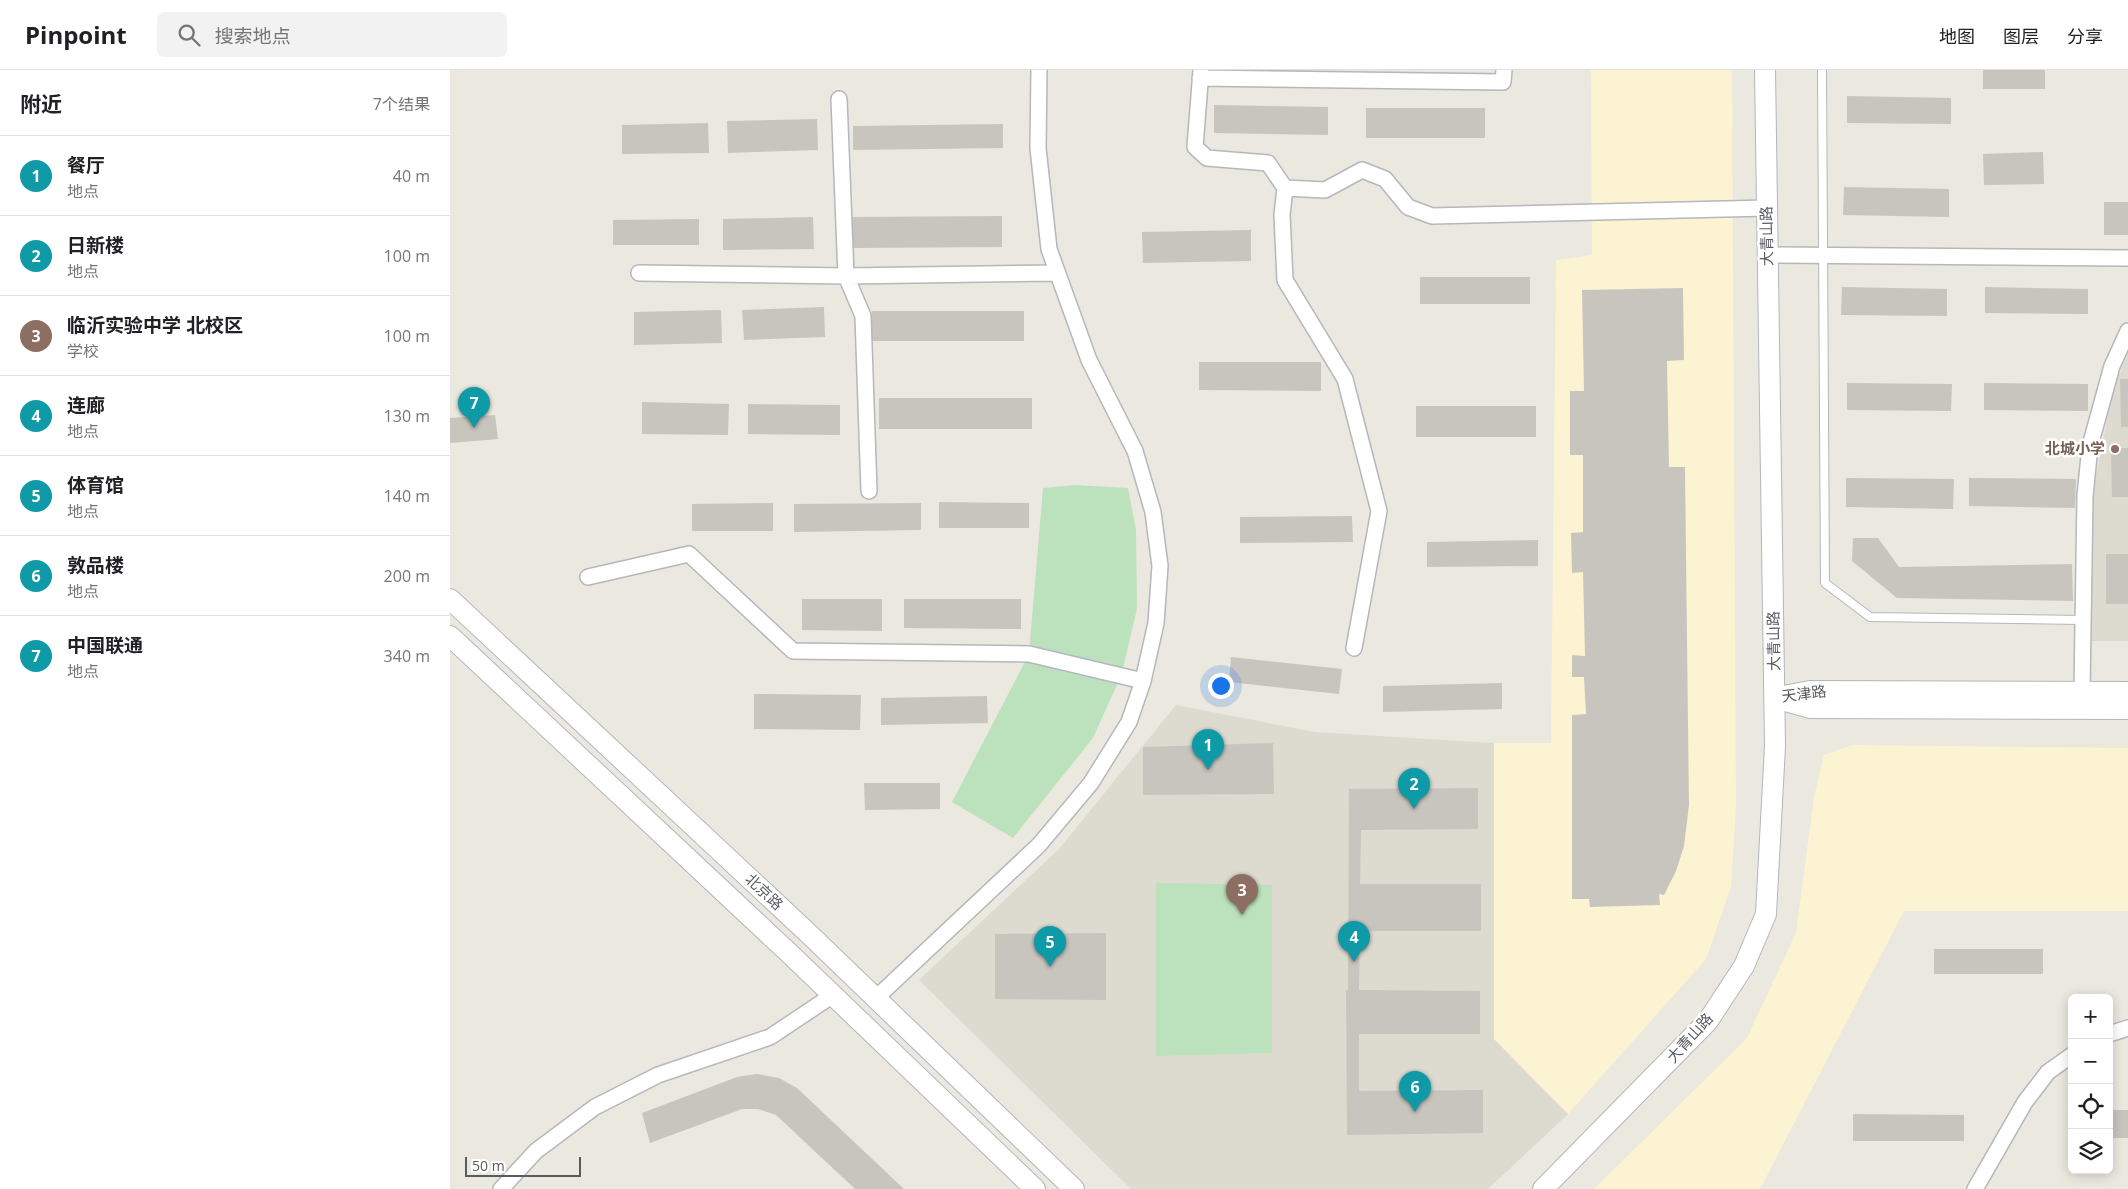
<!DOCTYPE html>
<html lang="zh">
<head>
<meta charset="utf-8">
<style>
  :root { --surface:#fff; --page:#f2f2f2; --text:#202124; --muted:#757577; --line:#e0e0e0; --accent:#1a73e8 }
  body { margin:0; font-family:"Open Sans","Noto Sans SC",sans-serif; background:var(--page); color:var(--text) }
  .controls { position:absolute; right:15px; bottom:15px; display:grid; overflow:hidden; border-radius:8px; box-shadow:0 2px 12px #0003 }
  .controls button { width:45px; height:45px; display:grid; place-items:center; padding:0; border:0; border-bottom:1px solid var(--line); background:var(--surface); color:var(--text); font:25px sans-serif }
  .scale { position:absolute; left:15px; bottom:12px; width:116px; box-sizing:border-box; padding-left:5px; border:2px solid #585c60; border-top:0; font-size:14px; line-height:18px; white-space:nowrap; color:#585c60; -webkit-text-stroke:4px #fff; paint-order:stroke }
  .you { position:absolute; left:770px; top:615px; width:18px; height:18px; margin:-12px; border:4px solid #fff; border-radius:50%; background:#1a73e8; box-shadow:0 0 0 8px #1a73e833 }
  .badge { display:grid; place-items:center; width:32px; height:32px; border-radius:50%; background:var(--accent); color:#fff; font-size:16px; font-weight:700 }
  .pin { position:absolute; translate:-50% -41px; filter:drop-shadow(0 1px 2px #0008) }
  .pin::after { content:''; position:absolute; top:26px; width:18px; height:15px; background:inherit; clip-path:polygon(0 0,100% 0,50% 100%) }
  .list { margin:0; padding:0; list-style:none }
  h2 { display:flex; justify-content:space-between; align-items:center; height:65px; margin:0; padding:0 20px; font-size:21px }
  h2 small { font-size:16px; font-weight:400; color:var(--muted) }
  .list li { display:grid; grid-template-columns:32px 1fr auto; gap:15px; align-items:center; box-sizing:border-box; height:80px; padding:0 20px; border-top:1px solid var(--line) }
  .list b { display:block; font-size:19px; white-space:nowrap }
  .list p { margin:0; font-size:16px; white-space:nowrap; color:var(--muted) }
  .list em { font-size:16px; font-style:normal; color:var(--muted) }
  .icon { flex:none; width:28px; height:28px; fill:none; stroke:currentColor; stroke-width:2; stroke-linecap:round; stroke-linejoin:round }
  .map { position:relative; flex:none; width:1678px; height:1119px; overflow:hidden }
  header { display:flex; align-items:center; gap:30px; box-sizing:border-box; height:70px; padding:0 25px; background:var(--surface); border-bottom:1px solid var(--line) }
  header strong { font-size:24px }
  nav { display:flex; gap:28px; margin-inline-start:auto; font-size:18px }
  .search { width:350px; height:45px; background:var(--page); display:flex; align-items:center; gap:12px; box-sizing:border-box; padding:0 18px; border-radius:8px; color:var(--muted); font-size:19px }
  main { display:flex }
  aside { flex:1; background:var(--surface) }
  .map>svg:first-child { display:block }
</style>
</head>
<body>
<header>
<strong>Pinpoint</strong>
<div class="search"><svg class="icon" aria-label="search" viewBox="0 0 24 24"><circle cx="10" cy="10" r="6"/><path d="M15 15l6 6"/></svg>搜索地点</div>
<nav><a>地图</a><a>图层</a><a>分享</a></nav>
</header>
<main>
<aside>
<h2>附近<small>7个结果</small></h2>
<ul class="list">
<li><span class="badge" style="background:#0f9aa8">1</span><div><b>餐厅</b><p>地点</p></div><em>40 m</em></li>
<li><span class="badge" style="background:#0f9aa8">2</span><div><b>日新楼</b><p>地点</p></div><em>100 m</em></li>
<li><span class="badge" style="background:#8d6e63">3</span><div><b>临沂实验中学 北校区</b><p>学校</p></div><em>100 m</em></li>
<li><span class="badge" style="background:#0f9aa8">4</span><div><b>连廊</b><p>地点</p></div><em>130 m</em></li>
<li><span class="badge" style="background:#0f9aa8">5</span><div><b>体育馆</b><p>地点</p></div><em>140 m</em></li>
<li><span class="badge" style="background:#0f9aa8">6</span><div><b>敦品楼</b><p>地点</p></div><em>200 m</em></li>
<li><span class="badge" style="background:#0f9aa8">7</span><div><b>中国联通</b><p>地点</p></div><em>340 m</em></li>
</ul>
</aside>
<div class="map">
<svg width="1678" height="1119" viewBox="0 0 1678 1119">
  <rect width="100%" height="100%" fill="#ebe8df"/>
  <path fill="#fcf3d3" d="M1141 0H1282L1286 736 1281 817 1256 889 1118 1044 1044 970V673H1101L1106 190 1142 185Z
    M1402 675 1678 678V841H1454L1310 1119H1144L1297 968 1346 863 1364 727 1374 685Z"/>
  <path fill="#dddad0" d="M1678 283V571H1640V437L1663 320Z
    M726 635 864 662 1044 673V969L1118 1044 1038 1119H681L469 910 609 779Z"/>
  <path fill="#bce2bd" d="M625 415 678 418 686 460 687 539 671 606 643 668 563 768 502 732 579 584 593 418Z
    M706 813 822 815V983L706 986Z"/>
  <path fill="#c8c5bf" d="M1533 0H1595V19H1533Z
    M1397 26 1501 28V54L1397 53Z
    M764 35 878 37V65L764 63Z
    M916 38H1035V68H916Z
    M367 49 368 80 278 83 277 51Z
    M258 53 259 83 172 84V55Z
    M553 54V78L403 80V56Z
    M1593 82 1594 114 1534 115 1533 84Z
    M1394 117 1499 119V147L1393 145Z
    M1654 132H1678V165H1654Z
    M552 146V177L403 178 402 147Z
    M363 147 364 179 273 180V149Z
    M249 149V175H163V150Z
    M801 160V191L693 193 692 162Z
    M970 207H1080V234H970Z
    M1392 217 1497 219V246L1391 245Z
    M1535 217 1638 219V244L1535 243Z
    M1233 218 1234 290 1217 291 1219 397H1235L1239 735 1234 776 1226 801 1214 825 1209 824 1210 835 1140 837 1139 829H1122V645L1136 644 1134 607H1122V585L1135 586 1133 502 1122 503 1121 463 1133 462V385H1120V321H1134L1132 220Z
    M374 237 375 267 294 270 292 240Z
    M271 240 272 273 184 275V242Z
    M422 241H574V271H422Z
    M749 292H871V321L749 320Z
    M1670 309H1678V357H1671Z
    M1397 313 1502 314 1501 341 1397 340Z
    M1534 313 1638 314V341L1534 340Z
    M429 328H582V359H429Z
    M192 332 279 334 278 365 192 364Z
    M298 334 390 335V365L298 364Z
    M966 336H1086V367H966Z
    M45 345 48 369 0 373V348Z
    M1661 378H1678V427H1662Z
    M1396 408 1504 409 1503 439 1396 437Z
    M1519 408 1626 409 1625 438 1519 436Z
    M489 432 579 433V458H489Z
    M323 433V461H242V434Z
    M471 433V460L344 462V434Z
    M902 446 903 472 790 473V447Z
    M1403 468H1428L1449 497 1622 494 1623 531 1447 528 1402 491Z
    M1088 470V496L977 497V472Z
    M1656 484H1678V534H1656Z
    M352 529H432V561L352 560Z
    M454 529H571V559L454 558Z
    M781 587 892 599 889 624 779 612Z
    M1052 613V639L933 642V616Z
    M304 624 411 625 410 660 304 659Z
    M537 626 538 653 431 655V628Z
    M823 673 824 724 693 725V677Z
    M414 713H490V739L415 740Z
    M1028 718V759L911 760 910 814H1031V861H910L909 920 1030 921V964H909V1021L1033 1020V1063L897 1065 896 920H898L899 719Z
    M656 863V930L545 929V864Z
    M1484 879H1593V904H1484Z
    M307 1004 329 1008 347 1018 454 1119H405L326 1045 308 1039H292L200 1073 192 1043 287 1007Z
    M1661 1040H1678V1068H1661Z
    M1403 1044 1514 1045V1071H1403Z"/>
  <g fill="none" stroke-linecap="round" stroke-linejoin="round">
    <defs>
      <path id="lane" d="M1372 0 1375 513 1420 547 1632 550"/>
      <path id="street" d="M751 0 745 77 757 88 818 93 835 118 832 145 835 210 895 309 929 441 904 578
        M750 8 1053 12 1054 0
        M389 29 396 206 413 246 419 421
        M835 118 875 120 912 100 935 109 958 137 982 146 1317 138
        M1318 185 1678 188
        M189 203 396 206 607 203
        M138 507 239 484 343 581 579 584 693 611
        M1632 621 1635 426 1640 376 1662 296 1678 261
        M425 929 589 775 641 713 679 652 693 611 706 553 710 496 703 442 685 381 639 290 599 179 588 78 589 0
        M1659 964 1678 958
        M51 1119 86 1081 145 1037 208 1005 320 967 383 925
        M1525 1119 1575 1032 1598 1002 1622 985"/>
      <path id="secondary" d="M0 529 359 864 624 1119
        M0 566 339 883 585 1119
        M1329 627 1360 621 1678 622
        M1325 628 1360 638 1678 639
        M1093 1119 1258 951 1294 896 1316 844 1325 676 1315 0"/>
    </defs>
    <use href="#lane" stroke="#b5b7bc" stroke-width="10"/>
    <use href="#street" stroke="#b5b7bc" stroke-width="18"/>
    <use href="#secondary" stroke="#b3b6bc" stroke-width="22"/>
    <use href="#lane" stroke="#fff" stroke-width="8"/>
    <use href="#street" stroke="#fff" stroke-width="15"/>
    <use href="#secondary" stroke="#fff" stroke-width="20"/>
  </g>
  <circle fill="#8d6e63" stroke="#fff" stroke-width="2" cx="1665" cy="379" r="5"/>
  <g text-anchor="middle" stroke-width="5" stroke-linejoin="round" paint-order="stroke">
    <g font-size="15" fill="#585c60" stroke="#fff">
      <text transform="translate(1317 166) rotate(-91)" y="5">大青山路</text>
      <text transform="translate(1324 571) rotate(-91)" y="5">大青山路</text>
      <text transform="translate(1354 624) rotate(-7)" y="5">天津路</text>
      <text transform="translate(314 822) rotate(43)" y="5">北京路</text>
      <text transform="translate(1240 968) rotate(-48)" y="5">大青山路</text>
    </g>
    <g font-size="15" font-weight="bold" fill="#785e54" stroke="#fff" text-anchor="end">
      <text x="1655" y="384">北城小学</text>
    </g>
  </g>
</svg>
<div class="controls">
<button>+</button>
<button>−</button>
<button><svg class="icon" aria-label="locate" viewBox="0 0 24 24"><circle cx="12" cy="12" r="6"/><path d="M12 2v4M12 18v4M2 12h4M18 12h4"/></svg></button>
<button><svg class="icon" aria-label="layers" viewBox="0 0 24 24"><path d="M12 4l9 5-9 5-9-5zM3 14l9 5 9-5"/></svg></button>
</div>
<div class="scale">50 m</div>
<div class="you"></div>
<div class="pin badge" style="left:758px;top:700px;background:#0f9aa8">1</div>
<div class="pin badge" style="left:964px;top:739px;background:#0f9aa8">2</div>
<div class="pin badge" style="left:792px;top:845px;background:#8d6e63">3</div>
<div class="pin badge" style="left:904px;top:892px;background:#0f9aa8">4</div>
<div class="pin badge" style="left:600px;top:897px;background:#0f9aa8">5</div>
<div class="pin badge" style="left:965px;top:1042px;background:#0f9aa8">6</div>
<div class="pin badge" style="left:24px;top:358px;background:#0f9aa8">7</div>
</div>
</main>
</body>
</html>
